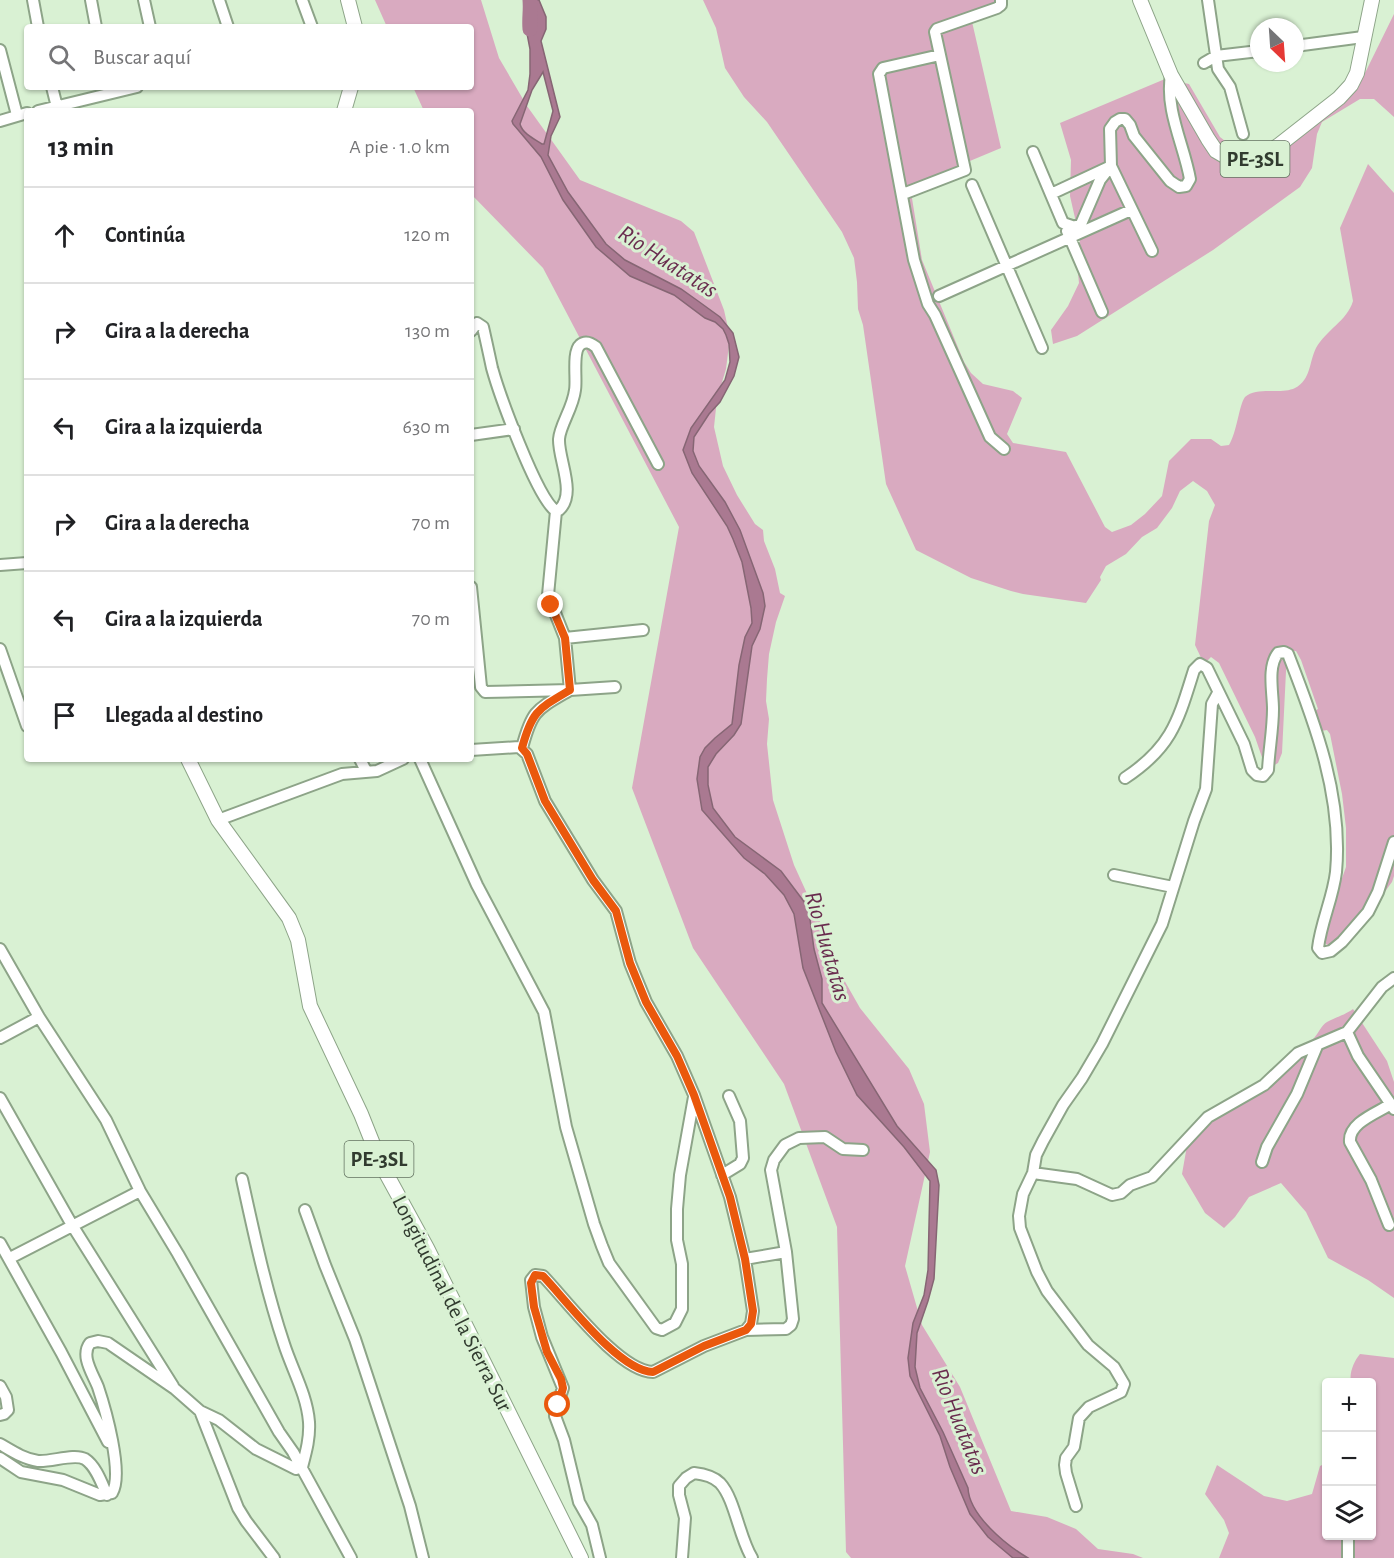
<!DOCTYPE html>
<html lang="es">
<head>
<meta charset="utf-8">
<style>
  :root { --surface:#fff; --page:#f6f6f6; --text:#202124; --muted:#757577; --line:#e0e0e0 }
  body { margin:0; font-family:"Alegreya Sans",sans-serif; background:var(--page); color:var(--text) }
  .controls { position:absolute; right:18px; bottom:18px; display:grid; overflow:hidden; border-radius:6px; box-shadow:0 2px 4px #0004 }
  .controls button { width:54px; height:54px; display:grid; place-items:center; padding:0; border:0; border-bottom:2px solid var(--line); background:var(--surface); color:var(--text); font:30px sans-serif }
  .compass { position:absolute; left:1250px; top:18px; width:54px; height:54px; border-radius:50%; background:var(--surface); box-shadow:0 2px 4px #0004; rotate:155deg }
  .stop { position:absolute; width:18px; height:18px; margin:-14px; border:4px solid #ea580c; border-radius:50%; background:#fff }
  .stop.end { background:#ea580c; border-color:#fff; box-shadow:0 2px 6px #0008 }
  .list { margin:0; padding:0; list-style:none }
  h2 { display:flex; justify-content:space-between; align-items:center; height:78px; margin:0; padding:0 24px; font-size:26px }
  h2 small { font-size:20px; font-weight:400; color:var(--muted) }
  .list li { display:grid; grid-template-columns:39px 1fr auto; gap:18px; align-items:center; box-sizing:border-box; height:96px; padding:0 24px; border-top:2px solid var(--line) }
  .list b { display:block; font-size:22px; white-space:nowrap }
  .list em { font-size:20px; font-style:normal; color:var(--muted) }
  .icon { flex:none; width:33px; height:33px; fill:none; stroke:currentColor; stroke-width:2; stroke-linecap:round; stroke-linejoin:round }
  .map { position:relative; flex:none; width:1394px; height:1558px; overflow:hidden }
  .search { position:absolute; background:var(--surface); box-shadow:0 2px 4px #0004; left:24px; top:24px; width:450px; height:66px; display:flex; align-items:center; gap:15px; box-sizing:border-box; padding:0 21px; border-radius:6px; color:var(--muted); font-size:22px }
  .panel { position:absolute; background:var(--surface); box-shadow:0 2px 4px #0004; left:24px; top:108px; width:450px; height:654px; border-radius:6px }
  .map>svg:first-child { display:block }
</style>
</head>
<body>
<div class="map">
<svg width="1394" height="1558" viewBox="0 0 1394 1558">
  <rect width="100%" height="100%" fill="#d9f1d3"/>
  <path fill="#d9aac0" d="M375 0H481L499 58 527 106 580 180 681 221 694 232 724 310 730 337 726 369 717 399 714 427 723 466 737 495 755 524 763 530 764 541 775 569 780 593 785 596 776 622 769 654 767 679 766 701 769 719 767 744 773 800 794 865 830 944 835 964 860 1008 909 1069 924 1104 930 1152 905 1266 922 1325 960 1387 1011 1511 1047 1517 1076 1529 1098 1549 1133 1554 1143 1558H851L846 1552 837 1227 784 1084 693 948 632 788 679 527 543 268 471 194V111H424L413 87H471V27H387Z
    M703 0H1007L970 13 1001 148 910 186 922 260 964 362 971 373 983 384 1013 391 1022 398 1007 434 1013 443 1066 452 1105 527 1112 532 1131 525 1145 514 1162 496 1169 461 1191 439H1211L1221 446 1229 445C1237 432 1239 405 1245 397 1257 386 1281 395 1295 388 1311 380 1309 362 1316 348 1326 330 1347 321 1353 301L1340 228 1368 164 1394 193V876L1392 882C1374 906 1358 938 1327 945L1321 938 1346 867V828L1342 794 1330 734 1327 730 1321 731 1312 712 1318 709 1301 660 1296 651H1287L1282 753 1278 763 1271 767 1265 766 1255 737 1219 663 1211 657 1204 664 1195 645 1209 521 1215 505 1207 491 1193 481 1180 491 1172 508 1157 528 1142 537 1126 554 1106 566 1100 577 1101 580 1086 603 1023 594 1011 591 971 578 916 550 886 484 863 325 858 309 857 282 854 258 842 232 767 122 744 97 725 68 716 28Z
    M1394 14V117L1374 99H1360L1322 122 1317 134 1312 168 1300 187 1213 250 1077 336 1053 344 1051 330 1068 306 1079 283 1077 263 1080 240 1070 196 1071 160 1060 123 1165 79 1189 84 1220 137 1239 152 1252 148 1277 150 1352 92 1366 71Z
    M1353 1009 1387 1061 1394 1082V1298L1368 1280 1328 1258 1306 1212 1281 1183 1249 1197 1235 1217 1224 1228 1205 1213 1182 1174 1188 1140 1280 1066C1293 1041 1295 1054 1312 1040 1318 1035 1321 1025 1327 1022 1336 1017 1343 1016 1353 1009Z
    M1360 1354 1394 1358V1558H1219L1229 1533 1224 1520 1205 1494 1217 1465 1264 1496 1287 1501 1312 1494 1320 1466 1326 1463V1536H1372V1382H1351C1349 1373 1354 1361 1360 1354Z"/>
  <path fill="#aa7991" stroke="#866674" stroke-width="1.5" fill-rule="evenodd" d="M531 0H539L546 17V29L541 41 560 117 551 136 548 155 568 192 606 244 625 260 681 289 698 301 720 317 733 333 739 357 734 376 720 402 709 414 694 437 693 451 699 466 725 502 740 530 763 593 765 606 760 629 752 646 741 724 734 735 716 754 708 767V785L713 808 735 837 781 871 805 903 809 912 814 949 822 979V1003L897 1126 936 1170 939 1185 934 1279 928 1301 917 1333 915 1367 920 1388 943 1432 968 1488C969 1515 1006 1545 1028 1558H1013L988 1537 970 1514 950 1467 940 1436 910 1376 908 1358 913 1323 924 1295 928 1270 930 1181 904 1147 857 1095 836 1052 803 968 794 914 784 895 765 874 744 858 702 810 697 779 700 757 705 748 715 738 732 724 739 665 745 637 752 623 751 608 742 562 733 539 727 526 692 473 683 450 691 428 725 380 730 362 729 344 726 335 723 329 715 322 705 318 674 295 630 276 596 247 563 200 541 157 513 124 512 121 528 90 530 74V49L524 18 525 12 533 8ZM543 72 553 111 544 144H542C534 139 522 133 520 124L532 90Z"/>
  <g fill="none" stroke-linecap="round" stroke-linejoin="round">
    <path stroke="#aa7991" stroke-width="15" d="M530 29C529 18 531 11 530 0"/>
    <defs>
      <path id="minor" d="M33 0 38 27
        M91 0 96 27
        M144 0 150 27
        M219 0 228 27
        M302 0 312 27
        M1208 0 1218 69 1230 87 1243 134
        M1295 46 1363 37
        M0 50 17 115
        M940 55 883 68 879 74 914 260 928 304 935 315 990 437 1004 449
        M1204 63 1216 56 1259 51
        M52 87 57 107
        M38 111 137 87
        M0 121 27 113
        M1033 152 1063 223 1075 227 1081 224 1100 180 1111 166 1110 129 1115 122 1120 119H1125L1130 125 1134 136 1170 181 1179 187 1186 186 1190 179C1184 145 1165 110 1171 75
        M972 185 1042 348
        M903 194 965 170 935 32 937 29 997 8 1001 5V0
        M1051 194 1111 166 1152 251
        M1067 231 1102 312
        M939 296 1131 210
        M471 331 477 323 483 327C486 340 489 354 492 368 499 393 537 499 556 511L559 510C577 494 558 459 559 439 560 425 573 408 575 390 577 380 572 352 580 345 586 340 591 343 596 347L658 464
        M471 435 514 429
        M0 565 27 563
        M471 587 481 687 485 692 570 690 615 687
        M565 638 643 630
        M0 649 27 726
        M522 748C532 710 536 710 570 690L565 638 548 595 556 511
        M471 750 519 747 527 754 545 801 593 880 616 911 630 963 646 1002 677 1056 694 1095 730 1197 745 1259 753 1311 751 1324 746 1330 704 1346 653 1372C619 1371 567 1301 543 1276L535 1275 531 1280 534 1307 542 1337 563 1388 555 1412V1416L564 1440 579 1502 592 1525 600 1558
        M360 759 366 771
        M420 759 477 885 544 1012 566 1127 594 1224 602 1246 609 1263 656 1328 662 1330 675 1323 682 1309V1264L677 1240V1209L680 1175 694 1097
        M1125 778C1172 747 1178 721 1194 670L1200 664 1207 668 1244 744 1252 770 1257 775 1263 776 1268 770C1269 750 1273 729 1273 709 1273 692 1267 667 1278 653L1284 652 1288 654C1315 723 1343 797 1336 872 1333 898 1321 922 1318 948L1322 953 1331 951 1342 942 1368 912 1378 892 1394 842
        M218 820 342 774 377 771 403 759
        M1114 875 1173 887
        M0 949 39 1017 106 1120 140 1191 178 1254 279 1432 293 1452 351 1558
        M1347 1032 1358 1056 1394 1109
        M0 1038 39 1017
        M0 1098 72 1225 173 1386
        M1262 1162 1267 1147 1297 1094 1317 1046
        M1033 1173 1077 1179 1112 1195 1121 1193 1130 1185 1152 1177 1208 1117 1264 1085 1298 1053 1347 1032 1382 987 1394 978
        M722 1175 740 1164 743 1158 740 1121 729 1096
        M242 1179C254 1234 266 1290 284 1344 292 1369 307 1395 309 1422 310 1438 306 1452 302 1467
        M305 1210 325 1265 355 1339 410 1506 423 1558
        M1389 1225 1371 1180 1350 1142C1348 1123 1377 1113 1391 1104
        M0 1243 61 1352 108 1442
        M10 1258 140 1191
        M745 1259 786 1252
        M746 1330 786 1329 791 1325 793 1319 786 1252 771 1170 774 1160 785 1145 799 1138 825 1137 843 1149 863 1150
        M0 1386 6 1397 8 1410 4 1414 0 1415
        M200 1411 238 1508 246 1521 274 1558
        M0 1444C12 1451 24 1459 38 1461 52 1462 74 1453 85 1459 96 1466 102 1484 107 1495
        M0 1458 21 1472 63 1480 100 1495 112 1493C124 1474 105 1408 98 1387 93 1374 80 1356 90 1343L98 1341 108 1343 175 1389 200 1411 219 1420 256 1449 296 1469 302 1467
        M1076 1506 1066 1473 1065 1465 1066 1458 1074 1447 1079 1418 1089 1407 1121 1392 1124 1384 1114 1367 1088 1345 1047 1291 1037 1272 1020 1228 1019 1216 1023 1194 1033 1173 1036 1155 1043 1141 1063 1105 1082 1078 1102 1044 1162 924 1194 821 1206 789 1212 704 1218 693
        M1348 1536V1558
        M682 1558 685 1518 679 1495V1486L686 1478 694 1473C703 1474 713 1476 720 1483 735 1499 739 1537 752 1558"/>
      <path id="major" d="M348 0 355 27
        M1140 0 1171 75 1208 139 1216 151 1228 158 1241 162 1259 159 1279 145 1339 98 1351 85 1357 73 1372 0
        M344 111 351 87
        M188 759 218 820 289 918 298 940 310 1006 361 1114 381 1164 427 1248 581 1558"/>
    </defs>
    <use href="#minor" stroke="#8da488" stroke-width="14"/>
    <use href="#major" stroke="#8da488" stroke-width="16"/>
    <use href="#minor" stroke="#fff" stroke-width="10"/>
    <use href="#major" stroke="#fff" stroke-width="14"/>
  </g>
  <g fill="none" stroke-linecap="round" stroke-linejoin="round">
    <path stroke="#ea580c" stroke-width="8" d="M551 605 565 638 570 690C538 709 532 711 522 748L527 754 545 801 593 880 616 911 630 963 646 1002 677 1056 694 1095 730 1197 745 1259 753 1311 751 1324 746 1330 704 1346 653 1372C619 1371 567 1301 543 1276L535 1275 531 1283 534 1307 547 1352 561 1379 563 1388 558 1405"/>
  </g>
  <g text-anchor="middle" stroke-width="6" stroke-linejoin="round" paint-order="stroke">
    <g fill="#d9f1d3" stroke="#637260" stroke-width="1.5">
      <rect x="1220.5" y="141" width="69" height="36" rx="4.5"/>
      <rect x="344.5" y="1141" width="69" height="36" rx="4.5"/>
    </g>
    <g font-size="21" font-weight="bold" fill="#313b2f">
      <text x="1255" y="166">PE-3SL</text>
      <text x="379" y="1166">PE-3SL</text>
    </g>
    <g font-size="22" fill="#313b2f" stroke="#d9f1d3">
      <text transform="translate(453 1303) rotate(63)" y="8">Longitudinal de la Sierra Sur</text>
    </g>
    <g font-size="24" font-style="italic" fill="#692c4e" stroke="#d9f1d3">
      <text transform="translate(668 261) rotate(33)" y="8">Rio Huatatas</text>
      <text transform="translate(828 946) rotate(74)" y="8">Rio Huatatas</text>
      <text transform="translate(960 1421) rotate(68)" y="8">Rio Huatatas</text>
    </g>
  </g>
</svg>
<div class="controls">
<button>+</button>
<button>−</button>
<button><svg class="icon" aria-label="layers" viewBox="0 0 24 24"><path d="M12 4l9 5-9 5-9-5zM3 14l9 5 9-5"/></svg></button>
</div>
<svg class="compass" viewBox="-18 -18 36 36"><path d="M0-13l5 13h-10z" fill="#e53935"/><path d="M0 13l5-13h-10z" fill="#757577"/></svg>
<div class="stop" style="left:558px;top:1405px"></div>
<div class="stop end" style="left:551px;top:605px"></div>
<div class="search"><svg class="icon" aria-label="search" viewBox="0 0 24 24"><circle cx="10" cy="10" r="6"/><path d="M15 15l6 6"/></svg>Buscar aquí</div>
<section class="panel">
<h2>13 min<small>A pie · 1.0 km</small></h2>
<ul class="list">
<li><svg class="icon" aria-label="ahead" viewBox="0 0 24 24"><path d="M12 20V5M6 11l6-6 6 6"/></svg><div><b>Continúa</b></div><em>120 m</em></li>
<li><svg class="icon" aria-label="right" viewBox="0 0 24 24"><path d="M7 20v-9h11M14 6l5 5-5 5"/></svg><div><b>Gira a la derecha</b></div><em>130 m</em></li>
<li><svg class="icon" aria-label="left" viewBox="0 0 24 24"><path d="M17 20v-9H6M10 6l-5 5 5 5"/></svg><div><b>Gira a la izquierda</b></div><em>630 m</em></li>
<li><svg class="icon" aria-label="right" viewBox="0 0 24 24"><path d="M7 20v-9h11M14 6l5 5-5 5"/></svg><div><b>Gira a la derecha</b></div><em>70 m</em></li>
<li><svg class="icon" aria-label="left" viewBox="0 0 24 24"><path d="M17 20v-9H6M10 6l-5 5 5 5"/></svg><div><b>Gira a la izquierda</b></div><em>70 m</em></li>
<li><svg class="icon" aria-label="arrive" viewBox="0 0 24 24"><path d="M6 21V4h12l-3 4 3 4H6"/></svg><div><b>Llegada al destino</b></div></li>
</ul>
</section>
</div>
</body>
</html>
